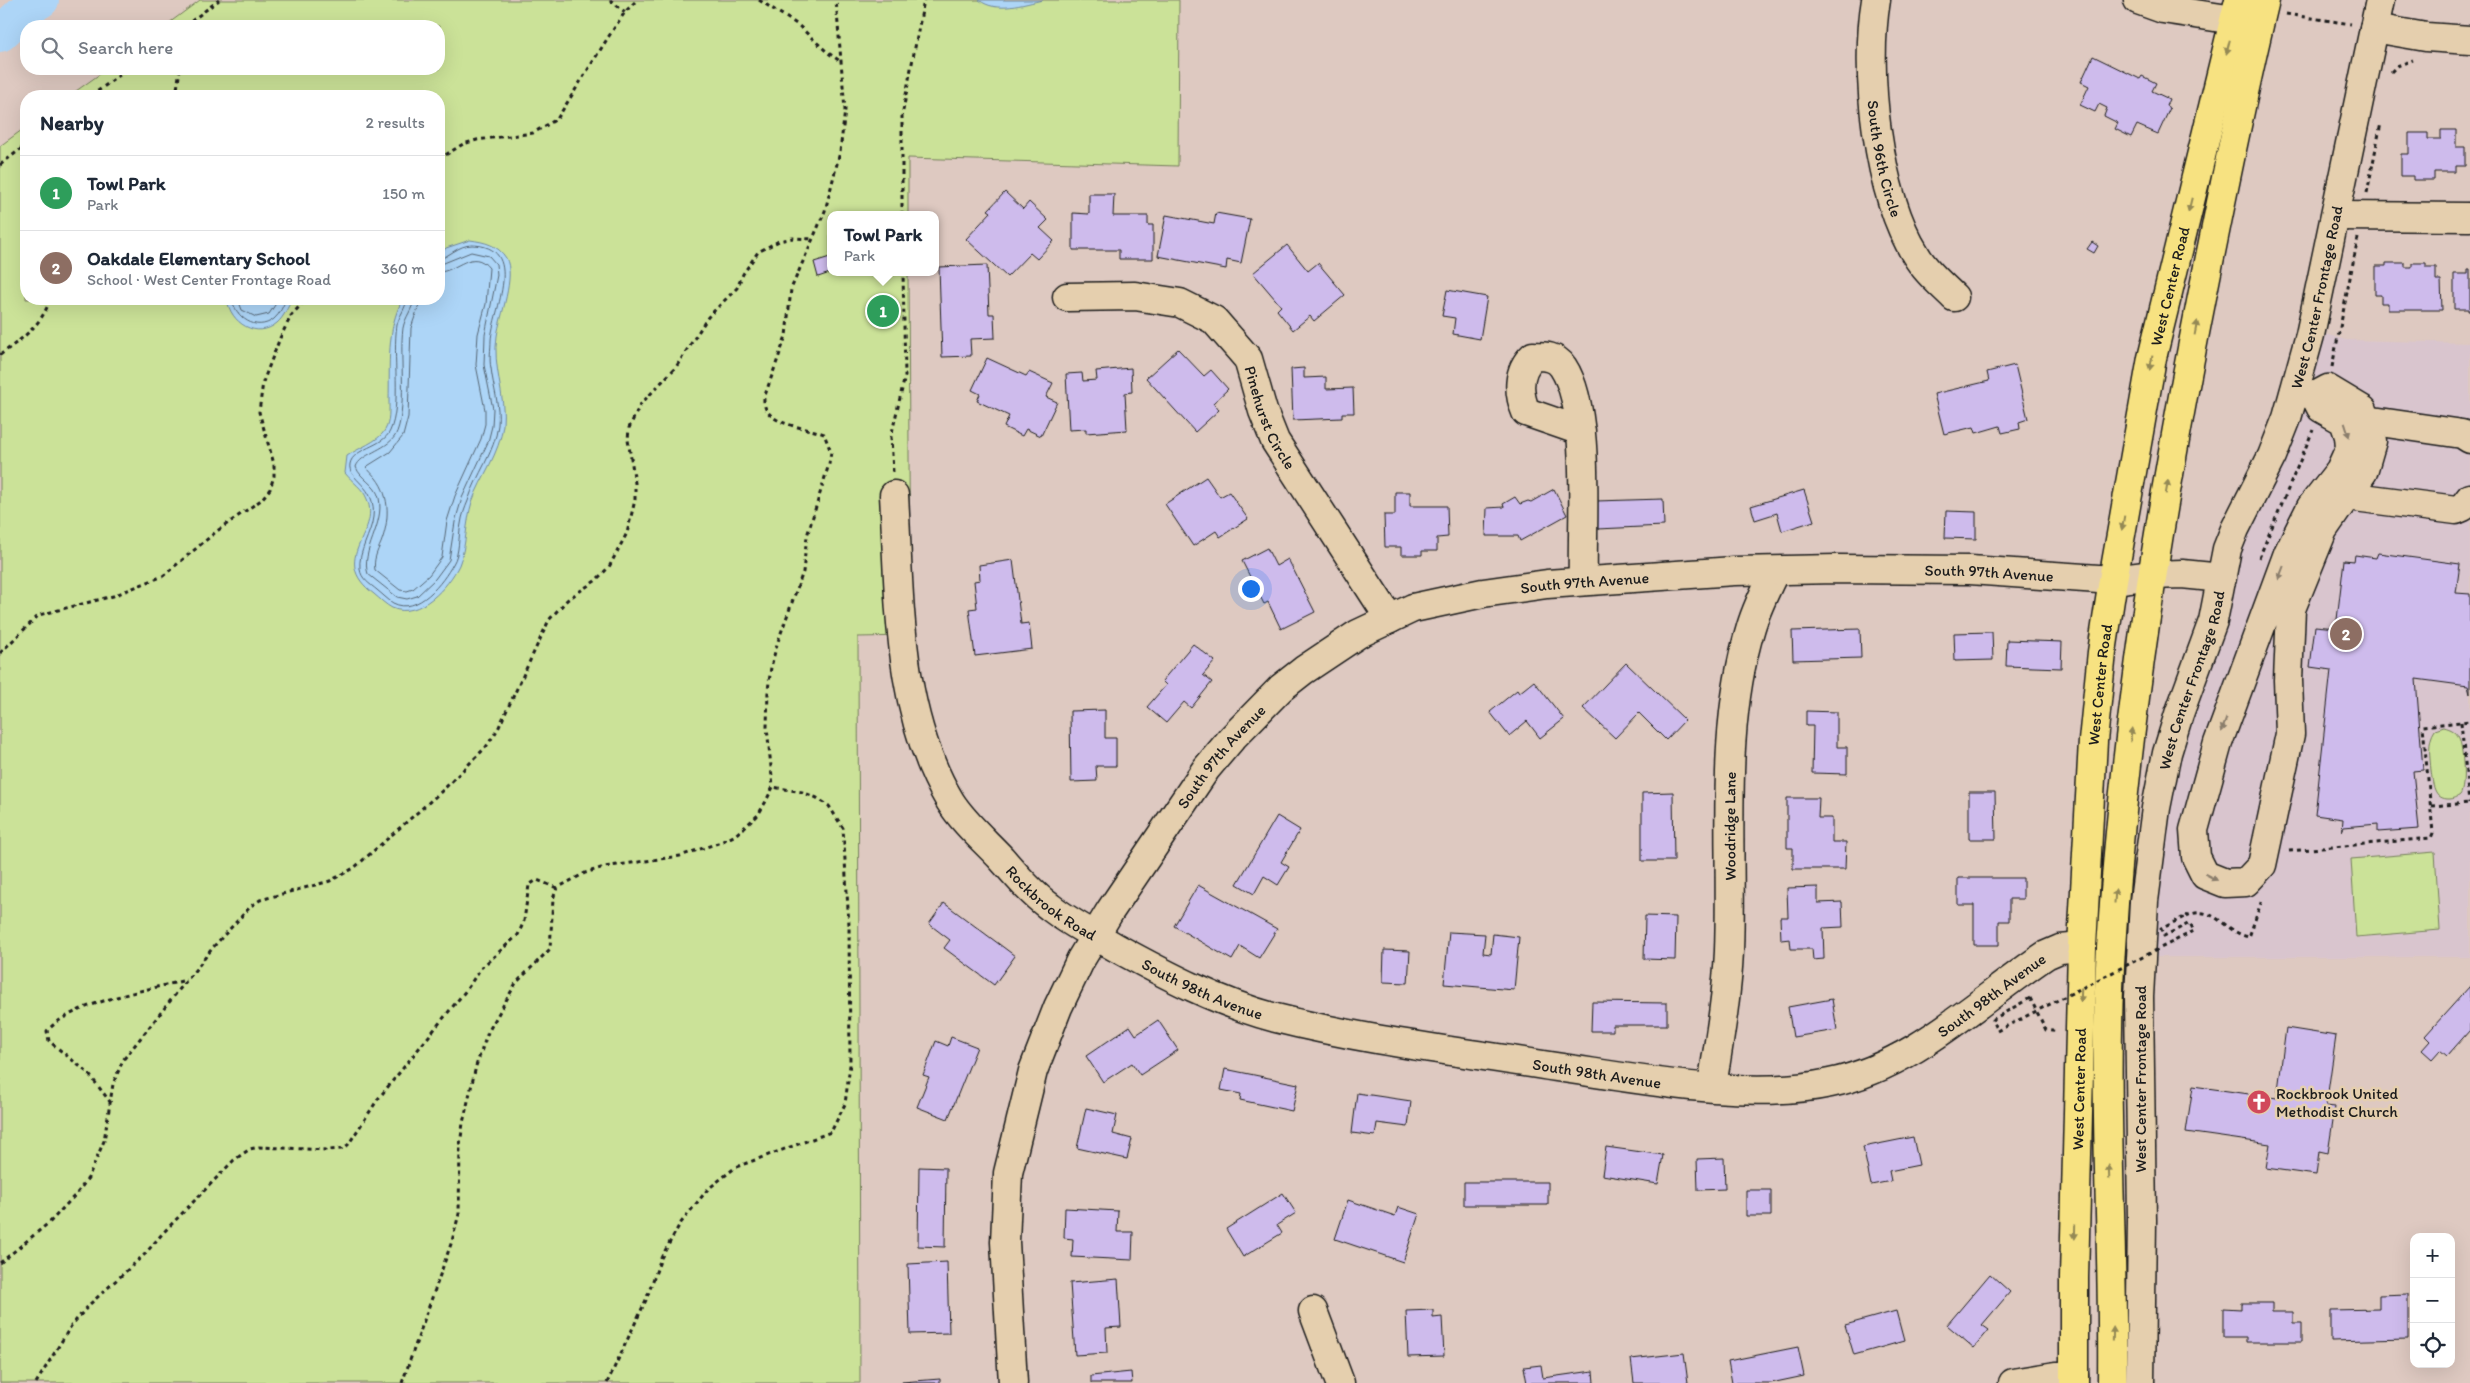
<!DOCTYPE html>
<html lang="en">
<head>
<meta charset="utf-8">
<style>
  :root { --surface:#fff; --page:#f2f2f3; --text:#1f2937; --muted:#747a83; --line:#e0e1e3; --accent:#b45309 }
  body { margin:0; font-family:Itim,sans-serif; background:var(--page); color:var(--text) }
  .controls { position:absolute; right:15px; bottom:15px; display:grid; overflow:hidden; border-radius:10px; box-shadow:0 5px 20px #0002 }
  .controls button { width:45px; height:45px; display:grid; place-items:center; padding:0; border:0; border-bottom:1px solid var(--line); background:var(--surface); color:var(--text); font:25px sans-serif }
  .you { position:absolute; left:1250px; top:588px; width:18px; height:18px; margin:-12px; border:4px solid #fff; border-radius:50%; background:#1a73e8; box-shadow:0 0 0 8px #1a73e833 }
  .badge { display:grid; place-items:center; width:32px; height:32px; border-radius:50%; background:var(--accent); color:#fff; font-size:16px; font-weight:700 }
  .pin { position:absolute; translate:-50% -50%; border:2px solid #fff; box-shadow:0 1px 5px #0006 }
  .popup { position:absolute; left:827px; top:211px; width:112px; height:65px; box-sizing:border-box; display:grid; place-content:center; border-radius:10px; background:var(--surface); filter:drop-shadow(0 1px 4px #0005); font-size:16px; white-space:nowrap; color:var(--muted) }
  .popup b { font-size:19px; color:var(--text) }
  .popup::after { content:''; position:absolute; left:50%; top:100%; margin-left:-10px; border:10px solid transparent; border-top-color:var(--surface) }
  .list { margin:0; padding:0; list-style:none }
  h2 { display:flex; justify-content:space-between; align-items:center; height:65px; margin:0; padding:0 20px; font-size:21px }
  h2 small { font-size:16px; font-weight:400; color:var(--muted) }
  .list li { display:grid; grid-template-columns:32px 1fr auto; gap:15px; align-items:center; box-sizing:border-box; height:75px; padding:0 20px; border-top:1px solid var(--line) }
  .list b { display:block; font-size:19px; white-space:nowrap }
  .list p { margin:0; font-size:16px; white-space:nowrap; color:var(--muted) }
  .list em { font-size:16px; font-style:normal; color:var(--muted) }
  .icon { flex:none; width:28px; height:28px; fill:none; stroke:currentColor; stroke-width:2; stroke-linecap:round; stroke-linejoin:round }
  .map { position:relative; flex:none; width:2470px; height:1383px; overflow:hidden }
  .search { position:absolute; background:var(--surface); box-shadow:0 5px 20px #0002; left:20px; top:20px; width:425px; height:55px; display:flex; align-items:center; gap:12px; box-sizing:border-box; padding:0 18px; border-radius:20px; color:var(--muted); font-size:19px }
  .panel { position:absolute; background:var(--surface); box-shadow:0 5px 20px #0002; left:20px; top:90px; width:425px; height:215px; border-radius:20px }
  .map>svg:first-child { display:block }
</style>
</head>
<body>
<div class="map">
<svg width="2470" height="1383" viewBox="0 0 2470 1383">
  <rect width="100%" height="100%" fill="#dec9c1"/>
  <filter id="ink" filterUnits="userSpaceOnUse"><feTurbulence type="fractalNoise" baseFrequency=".02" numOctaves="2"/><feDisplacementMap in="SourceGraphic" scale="10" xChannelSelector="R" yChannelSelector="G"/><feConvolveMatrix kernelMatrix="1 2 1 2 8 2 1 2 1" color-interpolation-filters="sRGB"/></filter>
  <g filter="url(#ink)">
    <path fill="#d9c5ce" d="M2321 333 2346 340 2470 343V957H2154L2159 873 2174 779 2235 567Z"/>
    <path fill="#cbe298" stroke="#747f5a" d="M200 0H1179L1178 166 908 158V215H830V272H908L910 636 858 637 860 1383H0V146L26 127V299H439V96H69L107 69H439V26H165Z
      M2444 727C2451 729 2456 731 2459 738 2463 746 2466 788 2460 795 2458 797 2453 799 2450 799 2433 800 2433 783 2431 771 2430 756 2427 742 2435 730Z
      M2435 852 2440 930 2356 937 2351 859Z"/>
    <path fill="#add5f7" stroke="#738b9f" d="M979 0H1043C1023 4 997 14 979 0Z
      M470 240C485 242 498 245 506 258 516 276 500 316 497 336 492 367 506 395 503 425 500 453 481 477 472 502 466 521 466 549 459 565 449 586 419 620 392 608 386 605 380 599 374 594 327 558 382 534 367 499 363 488 352 482 345 473L347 456C358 448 378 442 385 430 390 422 389 409 389 400 390 366 386 328 403 299H439V256L446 248Z
      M227 299H292C288 307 284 317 277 323 257 340 230 323 227 299Z"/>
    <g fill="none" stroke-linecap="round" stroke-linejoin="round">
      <path stroke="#566674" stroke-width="1" d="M232 299C235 317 256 333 274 319 280 314 283 306 286 299
        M238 299 242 310 256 317 269 314 279 299
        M407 299C406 308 399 316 397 325 392 355 402 405 390 431 383 447 353 448 350 464 347 480 377 485 373 517 371 535 358 551 360 569 361 579 370 584 377 590 382 594 388 600 393 603 418 616 443 582 453 564 460 553 458 537 461 524 462 516 465 508 468 501 476 475 495 452 498 425 500 405 493 387 491 368 489 359 491 349 491 340 493 311 527 246 472 245 458 245 449 257 439 259
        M414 299C413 309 405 317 403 328 399 356 408 413 395 436 386 450 360 454 356 467 360 479 376 484 379 498 385 525 360 551 368 574L397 597 407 599 417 596 435 579 449 560 455 522 462 498 488 442 492 426 493 409 484 365 485 335 497 275 496 264 489 256 471 252 439 265
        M421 299 411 328 408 417 403 436 390 452 366 467C369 471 373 474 376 478 391 497 389 522 381 543 377 552 373 560 375 570L400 590 407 591 413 589 429 575 442 557 447 521 455 496 481 439 485 424V410L476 365 478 334 486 304 489 268C473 247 456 272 439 272"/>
      <path stroke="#add5f7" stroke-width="36" d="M0 34 28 8 41 0"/>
    </g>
    <path fill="#cebbec" stroke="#1c1c1c" d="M2093 56 2140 79 2142 76 2156 83 2152 91 2169 99 2166 106 2170 108 2158 134 2137 125 2131 137 2115 129 2118 123 2104 116 2107 108 2099 104 2095 112 2080 105 2089 86 2081 82Z
      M2441 130H2456V147H2465V166H2455V172H2434V180H2413V176H2401V154H2409V133H2428V139H2441Z
      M1005 192 1023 209 1029 202 1048 220 1040 228 1054 241 1037 259 1030 253 1007 277 966 239 991 212 988 210Z
      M1089 194H1114L1113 216H1148V225H1153V259H1119V250H1073V213L1089 214Z
      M1216 213 1250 219 1241 263 1227 260 1226 269 1158 256 1166 215 1214 224Z
      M2092 242 2098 246 2094 253 2087 249Z
      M1287 245 1308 271 1318 263 1345 295 1314 321 1310 316 1293 330 1277 310 1281 306 1253 273Z
      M830 257V272H833L818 277 814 262Z
      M2386 263H2405V267H2412V263H2426V267H2436V280H2441L2442 310H2388V303H2381V295H2375V266H2386Z
      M987 265 989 314H994L995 338 970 339 971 356 942 357 939 267Z
      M2468 269H2470V311H2468V309H2454V274H2468Z
      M1447 290 1487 297 1480 339 1453 334 1455 318 1442 316Z
      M1178 349 1204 376 1211 370 1228 389 1213 403 1219 410 1195 432 1146 378Z
      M987 358 1026 376 1029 372 1053 383 1046 397 1057 402 1041 436 1026 429 1022 436 1004 427 1009 416 977 401 980 394 972 390Z
      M2015 365 2028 419 2019 422 2020 429 2002 433 2000 426 1976 433 1974 427 1944 434 1934 394 1989 381 1987 372Z
      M1131 368 1132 392 1125 393 1127 430 1086 433V429L1069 430 1066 374 1082 373 1083 381 1097 380 1096 371Z
      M1304 368V378L1326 377V389L1353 388 1354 413H1342V418L1293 420 1291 369Z
      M1206 477 1220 497 1229 492 1248 519 1220 537 1216 531 1193 546 1165 504Z
      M1554 489 1567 515 1520 541 1518 536H1486L1487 508 1504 507 1503 504 1515 497 1520 504 1528 501 1531 502Z
      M1804 490 1814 521 1782 531 1777 513 1755 520 1751 506Z
      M1395 492H1410V506H1447L1448 537 1437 538V551H1422V555H1401V547H1385L1384 515H1395Z
      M1663 499 1664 526 1597 529 1596 501Z
      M1946 511 1976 512V539L1945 538Z
      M1267 548 1276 566 1288 559 1315 612 1281 629 1268 602 1264 604 1242 561Z
      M2378 553 2460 564 2456 593 2470 594V694L2468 686 2416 679 2423 770 2413 771 2419 829 2378 832V824L2344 827 2342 831 2343 819 2315 815 2331 670 2310 667 2315 626 2336 628 2344 560 2354 561 2355 555 2376 558Z
      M1013 560 1021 624 1029 623 1032 649 975 656 969 609 977 608 974 581 980 580 979 565Z
      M1860 629 1861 658 1793 660 1792 631Z
      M1992 632 1993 660 1955 661 1954 633Z
      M2007 640 2062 642 2061 668 2006 666Z
      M1193 644 1215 661 1203 675 1212 682 1191 708 1184 702 1166 723 1147 707 1166 685 1162 681Z
      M1626 663 1685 720 1666 740 1639 713 1615 738 1583 708Z
      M1534 681 1564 719 1540 738 1527 721 1509 736 1490 712 1517 690 1519 693Z
      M1105 710V738H1116V766H1096L1097 781 1071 782 1070 711Z
      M1806 711 1837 712V747H1847V774L1812 773 1813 726H1806Z
      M1673 792 1674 861H1642V793Z
      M1969 792H1995L1996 839H1969Z
      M1787 798H1819L1818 818H1832V842H1846L1845 869H1793V848H1787Z
      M1277 816 1300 830 1281 862 1289 867 1278 885 1264 876 1254 894 1237 884Z
      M1958 878H2023V899H2009V921H1999V945H1974V905H1958Z
      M1198 885 1277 929 1259 958 1240 946 1232 960 1174 926Z
      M1818 887V903L1842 902 1843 927 1823 928 1824 959 1813 960 1812 949H1791L1790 939 1781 940 1780 917H1788L1787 888Z
      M944 903 1015 956 994 985 944 948 950 940 929 924Z
      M1645 916 1676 917 1675 960 1644 959Z
      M1449 932 1485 934 1483 953 1491 954 1493 934 1519 937 1514 990 1444 984Z
      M1384 950 1410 951 1408 983 1383 982Z
      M2470 986V1030L2447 1056 2440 1050 2432 1059 2422 1050 2430 1041 2425 1036Z
      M1832 999 1837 1030 1793 1037 1788 1007Z
      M1592 1002 1667 1003V1025H1613V1031H1591Z
      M1158 1020 1178 1050 1140 1075 1132 1063 1103 1082 1086 1056 1130 1026 1136 1035Z
      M2286 1028 2336 1036 2326 1106 2335 1107 2328 1153 2319 1151 2316 1175 2266 1168 2270 1144 2186 1132 2193 1086 2277 1098Z
      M951 1037 977 1047 948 1119 917 1107 929 1077 923 1075 936 1041 948 1046Z
      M1225 1069 1298 1084 1292 1111 1240 1100 1241 1094 1221 1090Z
      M1357 1093 1411 1101 1408 1127 1377 1123 1375 1136 1352 1133Z
      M1086 1108 1117 1115 1113 1134 1132 1139 1127 1159 1077 1148Z
      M1913 1137 1919 1165 1889 1171 1891 1181 1871 1185 1863 1147Z
      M1606 1147 1663 1155 1658 1184 1602 1175Z
      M1724 1158 1725 1189 1698 1190 1697 1159Z
      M919 1167 946 1168 945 1247 918 1246Z
      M1464 1182H1548V1205H1464Z
      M1746 1190H1771V1216H1746Z
      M1283 1193 1296 1213 1277 1225 1282 1233 1243 1257 1226 1229Z
      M1348 1200 1395 1216 1398 1207 1419 1214 1403 1262 1335 1239Z
      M1065 1208 1118 1211 1117 1232H1133L1132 1260 1072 1257 1073 1239 1064 1238Z
      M947 1262 949 1333 910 1334 908 1264Z
      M1990 1274 2010 1292 1982 1325 1989 1330 1974 1348 1947 1325Z
      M1118 1279 1121 1327 1106 1328 1107 1353 1075 1355 1070 1283Z
      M2408 1294V1339L2331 1341V1310L2379 1309V1295Z
      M2241 1303H2272V1312H2293V1323H2302V1342H2246V1337H2223V1308L2241 1309Z
      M1433 1310V1318L1442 1317 1444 1356 1408 1357 1406 1311Z
      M1896 1311 1904 1341 1854 1355 1845 1325Z
      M1798 1347 1804 1376 1771 1383H1732L1728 1361Z
      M1684 1353 1688 1383H1634L1631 1359Z
      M1541 1365 1543 1378 1593 1371 1594 1383H1527L1524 1367Z
      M1131 1372 1132 1383H1091V1376Z
      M940 1379V1383H902V1382Z"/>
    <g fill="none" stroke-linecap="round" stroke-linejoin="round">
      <defs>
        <g id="minor">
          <path id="s1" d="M1876 0C1864 71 1877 193 1916 255 1925 271 1941 284 1954 297"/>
          <path d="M2138 0 2163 9 2234 20"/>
          <path d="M2374 28 2426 37 2470 40"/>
          <path d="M2336 216 2470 217"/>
          <path id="s2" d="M1067 297 1135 296 1180 303 1214 320 1248 359 1263 411 1275 441 1390 619"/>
          <path d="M2295 391 2315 396 2328 389 2363 410 2372 441 2363 472 2323 530 2291 609 2288 680 2290 734 2262 865 2246 882 2225 883 2205 875 2196 857 2194 830 2218 743 2288 553 2311 507 2340 470 2350 448 2349 436 2344 421 2321 408 2315 396"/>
          <path d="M2366 420 2462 434 2470 439"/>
          <path d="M1581 431 1526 412C1518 393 1517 371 1533 356 1545 356 1556 356 1563 367 1592 411 1581 527 1583 581"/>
          <path id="s3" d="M894 495C900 597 896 710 950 801 963 822 984 840 1001 858 1016 875 1031 893 1050 907 1070 923 1093 934 1115 947 1166 975 1219 1003 1276 1018 1367 1041 1463 1052 1556 1067 1639 1079 1747 1101 1830 1083 1914 1066 1977 1001 2046 955L2060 949 2082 947"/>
          <path d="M2347 496 2456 510 2463 507 2470 498"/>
          <path id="s4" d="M1712 1086C1719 1042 1727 996 1729 951 1733 842 1719 732 1751 627 1757 607 1766 589 1775 571"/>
          <path d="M1313 1311 1340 1383"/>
          <path id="s5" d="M1013 1383 1005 1242 1008 1173 1033 1071 1058 1007 1081 959 1110 911 1206 769 1233 737 1281 688 1304 670 1358 634 1413 608 1483 593 1547 584 1734 571 1837 569 1970 570 2113 580 2153 575 2182 574 2222 578"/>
          <path d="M2013 1383 2056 1376H2074"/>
          <path id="s6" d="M2140 1383 2142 1220 2139 997 2144 901 2156 808 2167 753 2179 714 2213 621 2227 549 2235 529 2272 456 2287 418 2310 335 2380 0"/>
        </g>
        <g id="major">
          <path id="s7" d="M2074 1383V1278L2082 947 2093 741 2102 652 2113 580 2152 358 2239 0"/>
          <path d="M2112 1383C2114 1238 2102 1093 2111 948 2124 731 2159 515 2201 302 2221 201 2241 100 2265 0"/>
        </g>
      </defs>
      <use href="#minor" stroke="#1c1c1c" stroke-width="31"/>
      <use href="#major" stroke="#1c1c1c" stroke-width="31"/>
      <path stroke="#1c1c1c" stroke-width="3" stroke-dasharray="4 4" stroke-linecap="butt" d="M610 0 625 12
        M759 0 798 25 827 52 840 61
        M2286 14 2351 24
        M185 26 219 0
        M2391 72 2397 66 2413 60
        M91 96 128 69
        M176 96 180 69
        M439 159 463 144 477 140 533 133 557 119 609 36 625 12 637 0
        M0 165 26 145
        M2367 193 2381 123
        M902 215V116L924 0
        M0 355C21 339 42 326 50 299
        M2332 367 2358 238
        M893 472 891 437 905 376 903 272
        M2259 558 2313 430
        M0 653 39 615 113 596 163 576 217 531 261 500 270 489 274 476V464L259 412 263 382 280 338 291 316 306 299
        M2461 722 2469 803
        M2431 806 2470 803
        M2289 851 2431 838 2433 833 2423 726 2470 721
        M2186 916C2214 903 2224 932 2249 937L2262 900
        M2030 998 2046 1030 2058 1032
        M111 1103 88 1073 49 1041 47 1031C73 1002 148 990 186 980
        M0 1263 51 1221 78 1192 88 1178 104 1141 113 1084 123 1060 215 945 251 906 260 900 330 881 354 868 443 790 486 747 498 729 549 620 567 600 595 581 609 567 627 533 635 500V483L628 440 629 428 640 405 676 367 708 317 737 288 743 274 758 252 779 241 793 238 813 239
        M36 1383 71 1326 90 1304 145 1254 162 1234 234 1160 250 1149 259 1147 329 1150 341 1149 348 1145 378 1099 467 989 481 968 518 935 524 921 529 885 537 880 557 888
        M402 1383 452 1241 459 1214 460 1145 463 1123 476 1066 488 1032 516 983 550 949 553 899 557 888 585 873 604 867 680 856 718 843 734 836 747 825 758 815 765 803 773 787 767 727 768 690 771 667 777 644 803 572 807 536 829 464 831 452 824 434C804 426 762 426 764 398L786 336 791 289 825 211 840 152 845 110 836 0
        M607 1383 646 1300 661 1258 680 1224 708 1189 736 1167 831 1132 845 1104 850 1065 849 925 843 828 829 806 817 798 802 792 773 787"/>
      <use href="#minor" stroke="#e5cfae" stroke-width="28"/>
      <use href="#major" stroke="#f7e281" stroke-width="28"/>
      <path stroke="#1c1c1c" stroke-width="3" stroke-dasharray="4 4" stroke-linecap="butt" d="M2030 998 1992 1020 1997 1031 2194 931 2190 923 2164 936 2161 929 2186 916"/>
    </g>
    <defs><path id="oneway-solid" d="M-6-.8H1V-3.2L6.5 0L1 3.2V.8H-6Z" transform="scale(1.25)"/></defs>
    <g fill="#948954">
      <use href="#oneway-solid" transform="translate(2228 47) rotate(104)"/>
      <use href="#oneway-solid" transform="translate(2190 205) rotate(104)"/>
      <use href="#oneway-solid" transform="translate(2196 328) rotate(-79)"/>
      <use href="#oneway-solid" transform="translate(2151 363) rotate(101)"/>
      <use href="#oneway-solid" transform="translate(2167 487) rotate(-80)"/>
      <use href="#oneway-solid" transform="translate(2123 523) rotate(100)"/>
      <use href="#oneway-solid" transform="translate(2131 735) rotate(-84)"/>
      <use href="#oneway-solid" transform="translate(2115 896) rotate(-86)"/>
      <use href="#oneway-solid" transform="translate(2081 995) rotate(92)"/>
      <use href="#oneway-solid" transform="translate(2109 1172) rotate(-92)"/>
      <use href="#oneway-solid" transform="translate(2075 1232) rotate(91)"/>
      <use href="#oneway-solid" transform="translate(2113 1334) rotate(-89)"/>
    </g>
    <g fill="#8b7e6c">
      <use href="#oneway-solid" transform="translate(2347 430) rotate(72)"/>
      <use href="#oneway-solid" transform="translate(2281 573) rotate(111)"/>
      <use href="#oneway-solid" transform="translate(2224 725) rotate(110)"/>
      <use href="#oneway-solid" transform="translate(2211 877) rotate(27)"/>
    </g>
  </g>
  <defs>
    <symbol id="church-disc" viewBox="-11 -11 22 22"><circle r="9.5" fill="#d1495b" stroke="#e5cfae"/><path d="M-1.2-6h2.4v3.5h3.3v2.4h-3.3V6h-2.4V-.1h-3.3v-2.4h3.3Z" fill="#fff"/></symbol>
  </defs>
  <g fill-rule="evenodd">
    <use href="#church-disc" x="2245" y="1088" width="28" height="28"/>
  </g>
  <g text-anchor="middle" stroke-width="5" stroke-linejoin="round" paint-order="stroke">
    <g font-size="16" fill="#1c1c1c" stroke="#e5cfae">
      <text dy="6" stroke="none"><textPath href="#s1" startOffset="160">South 96th Circle</textPath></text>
      <text dy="6" stroke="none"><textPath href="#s7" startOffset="1104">West Center Road</textPath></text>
      <text dy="6" stroke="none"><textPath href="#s6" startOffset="1114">West Center Frontage Road</textPath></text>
      <text dy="6" stroke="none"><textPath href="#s2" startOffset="266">Pinehurst Circle</textPath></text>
      <text dy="6" stroke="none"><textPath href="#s5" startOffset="1509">South 97th Avenue</textPath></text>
      <text dy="6" stroke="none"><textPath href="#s5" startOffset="1104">South 97th Avenue</textPath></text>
      <text dy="6" stroke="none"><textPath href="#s6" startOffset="709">West Center Frontage Road</textPath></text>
      <text dy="6" stroke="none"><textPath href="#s7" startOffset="699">West Center Road</textPath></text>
      <text dy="6" stroke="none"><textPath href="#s5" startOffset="684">South 97th Avenue</textPath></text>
      <text dy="6" stroke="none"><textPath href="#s4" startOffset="261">Woodridge Lane</textPath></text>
      <text dy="6" stroke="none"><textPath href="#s3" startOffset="459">Rockbrook Road</textPath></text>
      <text dy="6" stroke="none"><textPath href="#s3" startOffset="634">South 98th Avenue</textPath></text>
      <text dy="6" stroke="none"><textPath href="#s3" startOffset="1459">South 98th Avenue</textPath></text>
      <text dy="6" stroke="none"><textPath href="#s3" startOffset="1039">South 98th Avenue</textPath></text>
      <text transform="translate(2140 1079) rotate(-90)" y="6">West Center Frontage Road</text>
      <text dy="6" stroke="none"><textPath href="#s7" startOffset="294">West Center Road</textPath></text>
    </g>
    <g font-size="16" fill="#1c1c1c" stroke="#e5cfae" text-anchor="start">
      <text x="2276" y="1099">Rockbrook United<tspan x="2276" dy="18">Methodist Church</tspan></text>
    </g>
  </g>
</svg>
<div class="controls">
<button>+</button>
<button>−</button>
<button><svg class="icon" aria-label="locate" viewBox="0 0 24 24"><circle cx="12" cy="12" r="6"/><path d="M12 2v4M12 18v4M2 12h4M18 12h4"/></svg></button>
</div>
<div class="you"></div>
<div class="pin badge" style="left:883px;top:311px;background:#2e9e5b">1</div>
<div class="popup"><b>Towl Park</b>Park</div>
<div class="pin badge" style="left:2346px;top:634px;background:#8d6e63">2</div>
<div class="search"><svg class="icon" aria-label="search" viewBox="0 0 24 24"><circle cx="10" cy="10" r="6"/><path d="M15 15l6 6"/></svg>Search here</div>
<section class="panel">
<h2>Nearby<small>2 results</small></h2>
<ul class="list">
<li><span class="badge" style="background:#2e9e5b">1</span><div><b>Towl Park</b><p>Park</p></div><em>150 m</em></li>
<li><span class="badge" style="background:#8d6e63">2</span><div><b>Oakdale Elementary School</b><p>School · West Center Frontage Road</p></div><em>360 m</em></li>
</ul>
</section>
</div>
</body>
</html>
